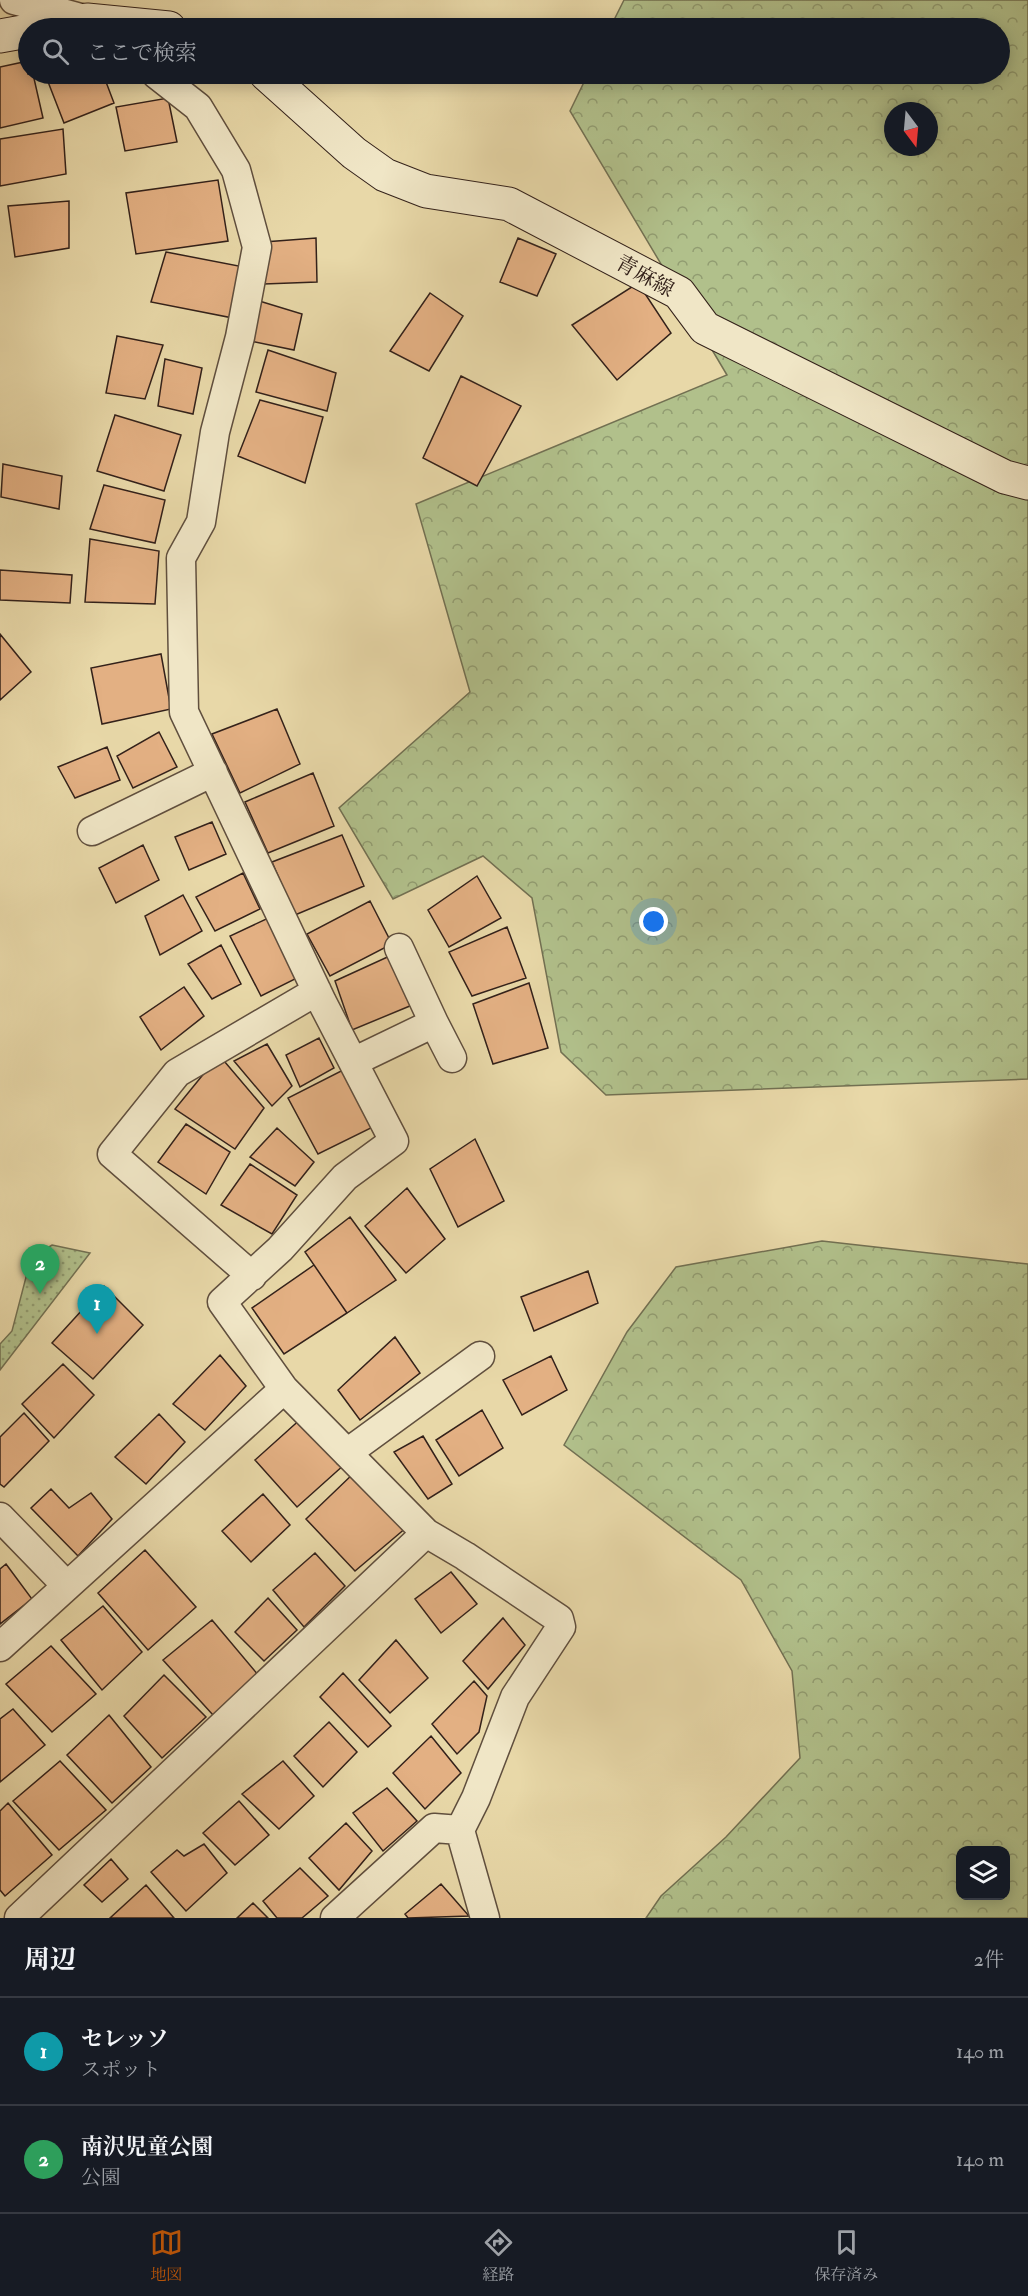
<!DOCTYPE html>
<html lang="ja">
<head>
<meta charset="utf-8">
<style>
  :root { --surface:#171b24; --page:#242831; --text:#f1f3f6; --muted:#9ea1a6; --line:#363941; --accent:#b45309 }
  body { margin:0; font-family:"IM FELL Double Pica","Noto Serif JP",serif; background:var(--page); color:var(--text) }
  .controls { position:absolute; right:18px; bottom:18px; display:grid; overflow:hidden; border-radius:12px; box-shadow:0 3px 15px #0003 }
  .controls button { width:54px; height:54px; display:grid; place-items:center; padding:0; border:0; border-bottom:2px solid var(--line); background:var(--surface); color:var(--text); font:30px sans-serif }
  .compass { position:absolute; left:884px; top:102px; width:54px; height:54px; border-radius:50%; background:var(--surface); box-shadow:0 3px 15px #0003; rotate:164deg }
  .you { position:absolute; left:654px; top:922px; width:21px; height:21px; margin:-15px; border:4px solid #fff; border-radius:50%; background:#1a73e8; box-shadow:0 0 0 9px #1a73e833 }
  .badge { display:grid; place-items:center; width:39px; height:39px; border-radius:50%; background:var(--accent); color:#fff; font-size:20px; font-weight:700 }
  .pin { position:absolute; translate:-50% -50px; filter:drop-shadow(0 2px 3px #0008) }
  .pin::after { content:''; position:absolute; top:32px; width:21px; height:18px; background:inherit; clip-path:polygon(0 0,100% 0,50% 100%) }
  .list { margin:0; padding:0; list-style:none }
  h2 { display:flex; justify-content:space-between; align-items:center; height:78px; margin:0; padding:0 24px; font-size:26px }
  h2 small { font-size:20px; font-weight:400; color:var(--muted) }
  .list li { display:grid; grid-template-columns:39px 1fr auto; gap:18px; align-items:center; box-sizing:border-box; height:108px; padding:0 24px; border-top:2px solid var(--line) }
  .list b { display:block; font-size:22px; white-space:nowrap }
  .list p { margin:0; font-size:20px; white-space:nowrap; color:var(--muted) }
  .list em { font-size:20px; font-style:normal; color:var(--muted) }
  .icon { flex:none; width:33px; height:33px; fill:none; stroke:currentColor; stroke-width:2; stroke-linecap:round; stroke-linejoin:round }
  .map { position:relative; flex:none; width:1028px; height:1918px; overflow:hidden }
  .search { position:absolute; background:var(--surface); box-shadow:0 3px 15px #0003; left:18px; right:18px; top:18px; height:66px; display:flex; align-items:center; gap:15px; box-sizing:border-box; padding:0 21px; border-radius:33px; color:var(--muted); font-size:22px }
  .sheet { height:294px; background:var(--surface) }
  nav { display:flex; justify-content:space-around; align-items:center; box-sizing:border-box; height:84px; border-top:2px solid var(--line); background:var(--surface); font-size:16px; color:var(--muted) }
  nav a { display:grid; justify-items:center; gap:3px }
  nav .on { color:var(--accent) }
  .map>svg:first-child { display:block }
</style>
</head>
<body>
<div class="map">
<svg width="1028" height="1918" viewBox="0 0 1028 1918">
  <defs>
    <pattern id="forest-crowns" width="20" height="18" patternUnits="userSpaceOnUse" patternTransform="scale(1.5)"><rect width="20" height="18" fill="#b1c08b"/><path d="M2 6a3 3 0 1 1 6 0M12 15a3 3 0 1 1 6 0" fill="none" stroke="#919c71"/></pattern>
    <pattern id="park-dots" width="8" height="8" patternUnits="userSpaceOnUse" patternTransform="scale(1.5)"><rect width="8" height="8" fill="#b1c08b"/><path d="M2 2h.1M6 6h.1" fill="none" stroke="#919c71" stroke-width="1.8" stroke-linecap="round"/></pattern>
  </defs>
  <rect width="100%" height="100%" fill="#e8d8a8"/>
  <filter id="stains"><feTurbulence type="fractalNoise" baseFrequency=".00333" numOctaves="4"/><feColorMatrix values="0 0 0 0 .2 0 0 0 0 .09 0 0 0 0 .02 0 0 0 .5 -.17"/></filter>
  <radialGradient id="worn" r=".72"><stop offset=".6" stop-color="#630" stop-opacity="0"/><stop offset="1" stop-color="#630" stop-opacity=".3"/></radialGradient>
  <path fill="url(#forest-crowns)" stroke="#727052" stroke-width="1.5" fill-rule="evenodd" d="M624 0H1028V1079L606 1095 561 1052 532 898 483 856 393 899 339 808 470 692 416 504 727 375 570 111 588 74H1000V28H610ZM893 111H929V147H893Z
    M822 1241 1028 1264V1918H646L661 1896 726 1837 800 1758 792 1671 741 1580 564 1445 627 1332 676 1267ZM960 1850H1006V1896H960Z"/>
  <path fill="url(#park-dots)" stroke="#727052" stroke-width="1.5" d="M52 1245 90 1253 0 1370V1344L12 1331 31 1258Z"/>
  <path fill="#e3b083" stroke="#33211a" stroke-width="1.5" d="M28 61V74H33L43 118 0 128V67Z
    M45 74H103L114 103 64 123Z
    M168 98 177 142 125 151 116 107Z
    M63 129 66 174 0 186V139Z
    M218 180 228 241 136 254 126 193Z
    M69 201V248L15 257 8 206Z
    M316 238 317 282 264 284V242Z
    M518 238 556 254 537 296 500 282Z
    M166 252 244 267 233 318 151 302Z
    M638 283 671 333 617 380 572 325Z
    M430 293 463 316 429 371 390 351Z
    M256 300 302 314 294 350 250 341Z
    M117 336 163 345 145 399 106 393Z
    M268 350 336 373 327 411 256 392Z
    M165 359 202 368 193 414 158 406Z
    M461 376 521 406 477 486 423 458Z
    M260 400 323 417 305 483 238 456Z
    M115 415 181 435 164 491 97 471Z
    M3 464 62 476 59 509 1 497Z
    M104 485 165 500 155 543 90 529Z
    M90 539 159 551 155 604 85 602Z
    M0 570 72 575 70 603 0 600Z
    M0 634 31 672 0 700Z
    M161 654 171 709 102 724 91 668Z
    M277 709 300 764 240 793 212 734Z
    M159 732 177 767 133 788 117 756Z
    M107 747 120 780 75 798 58 767Z
    M313 773 334 826 268 853 245 802Z
    M212 822 226 854 189 870 175 837Z
    M342 835 364 886 295 915 272 862Z
    M143 845 159 880 116 903 99 868Z
    M243 873 260 909 215 931 196 897Z
    M477 876 501 918 449 947 428 910Z
    M183 895 202 931 160 955 145 916Z
    M370 901 392 944 330 976 307 934Z
    M277 914 303 975 261 996 230 936Z
    M507 927 526 978 472 996 449 952Z
    M221 945 241 984 212 999 188 964Z
    M394 954 417 1003 352 1030 335 981Z
    M529 983 548 1048 493 1064 473 1004Z
    M184 987 204 1016 161 1050 140 1017Z
    M319 1038 334 1068 300 1087 286 1055Z
    M267 1044 292 1086 272 1106 234 1061Z
    M219 1055 264 1108 235 1149 175 1109Z
    M349 1067 377 1125 318 1154 288 1098Z
    M186 1124 230 1152 206 1194 158 1162Z
    M277 1128 314 1162 295 1186 250 1157Z
    M475 1139 504 1201 458 1227 430 1169Z
    M250 1164 297 1195 272 1234 221 1205Z
    M407 1188 445 1239 406 1273 365 1226Z
    M350 1217 396 1280 347 1313 305 1252Z
    M314 1265 347 1313 284 1354 252 1308Z
    M588 1271 598 1303 534 1331 521 1297Z
    M104 1286 143 1325 93 1379 52 1343Z
    M395 1337 420 1373 360 1420 338 1390Z
    M220 1355 246 1386 205 1430 173 1404Z
    M551 1356 567 1390 522 1415 503 1380Z
    M63 1364 94 1395 54 1438 22 1404Z
    M482 1410 503 1448 459 1476 436 1440Z
    M24 1413 49 1441 4 1487 0 1484V1437Z
    M159 1414 185 1442 146 1484 115 1457Z
    M304 1416 345 1464 297 1507 255 1460Z
    M423 1436 452 1484 428 1499 394 1452Z
    M356 1471 407 1527 355 1571 306 1519Z
    M51 1489 69 1508 91 1493 112 1519 78 1556 31 1508Z
    M263 1494 290 1525 251 1562 222 1531Z
    M145 1550 196 1607 148 1650 98 1593Z
    M315 1553 345 1586 304 1627 273 1590Z
    M6 1564 32 1599 0 1624V1569Z
    M451 1572 477 1604 441 1633 415 1599Z
    M268 1598 297 1630 264 1661 235 1632Z
    M103 1606 142 1652 102 1690 61 1640Z
    M503 1618 525 1645 488 1689 463 1661Z
    M212 1620 259 1676 213 1715 163 1660Z
    M396 1640 428 1678 390 1713 359 1680Z
    M51 1646 96 1694 52 1732 6 1684Z
    M343 1673 391 1726 368 1747 320 1697Z
    M164 1675 206 1717 162 1758 124 1716Z
    M474 1681 487 1696 479 1732 457 1754 432 1724Z
    M13 1709 45 1745 0 1782V1719Z
    M109 1715 151 1767 112 1803 67 1755Z
    M329 1722 357 1752 323 1787 294 1756Z
    M431 1736 461 1773 425 1809 393 1773Z
    M60 1761 106 1810 59 1850 13 1801Z
    M283 1761 314 1796 279 1829 242 1794Z
    M387 1788 417 1821 383 1851 353 1813Z
    M239 1801 269 1835 235 1865 203 1833Z
    M8 1803 52 1855 5 1896 0 1890V1811Z
    M346 1823 372 1851 339 1890 309 1858Z
    M204 1844 227 1873 186 1911 151 1872 177 1850 184 1856Z
    M111 1859 128 1879 102 1902 84 1885Z
    M300 1868 328 1896 302 1918H277L263 1901Z
    M441 1884 469 1916 408 1918 405 1914Z
    M146 1885 174 1918H110Z
    M253 1903 268 1918H237Z"/>
  <g fill="none" stroke-linecap="round" stroke-linejoin="round">
    <defs>
      <path id="street" d="M14 0 88 20
        M156 74 198 107 236 170 257 247 240 337 215 432 201 522 181 558 184 712 322 1002 394 1141 345 1177 280 1249 222 1302 284 1389 426 1533 465 1556 559 1619 561 1627 515 1697 476 1798 460 1830 485 1918
        M92 831 213 772
        M399 948 434 1023
        M353 1062 434 1023 452 1058
        M252 1276 112 1154 177 1073 317 991
        M347 1453 480 1356
        M0 1517 67 1586
        M0 1647 284 1389
        M19 1918 426 1533
        M335 1918 434 1828 460 1830"/>
      <path id="secondary" d="M41 28 87 20 169 28
        M0 36 28 31
        M266 74 354 153 385 175 426 191 509 204 679 293 705 328 1005 477 1028 483"/>
    </defs>
    <use href="#street" stroke="#604f3e" stroke-width="31"/>
    <use href="#secondary" stroke="#33211a" stroke-width="35"/>
    <use href="#street" stroke="#f0e6c6" stroke-width="28"/>
    <use href="#secondary" stroke="#f0e6c6" stroke-width="33"/>
  </g>
  <g text-anchor="middle" stroke-width="6" stroke-linejoin="round" paint-order="stroke">
    <g font-size="21" fill="#33211a" stroke="#f0e6c6">
      <text transform="translate(645 276) rotate(29)" y="7">青麻線</text>
    </g>
  </g>
  <rect width="100%" height="100%" filter="url(#stains)"/>
  <rect width="100%" height="100%" fill="url(#worn)"/>
</svg>
<div class="controls">
<button><svg class="icon" aria-label="layers" viewBox="0 0 24 24"><path d="M12 4l9 5-9 5-9-5zM3 14l9 5 9-5"/></svg></button>
</div>
<svg class="compass" viewBox="-18 -18 36 36"><path d="M0-13l5 13h-10z" fill="#e53935"/><path d="M0 13l5-13h-10z" fill="#9ea1a6"/></svg>
<div class="you"></div>
<div class="pin badge" style="left:97px;top:1334px;background:#0f9aa8">1</div>
<div class="pin badge" style="left:40px;top:1294px;background:#2e9e5b">2</div>
<div class="search"><svg class="icon" aria-label="search" viewBox="0 0 24 24"><circle cx="10" cy="10" r="6"/><path d="M15 15l6 6"/></svg>ここで検索</div>
</div>
<section class="sheet">
<h2>周辺<small>2件</small></h2>
<ul class="list">
<li><span class="badge" style="background:#0f9aa8">1</span><div><b>セレッソ</b><p>スポット</p></div><em>140 m</em></li>
<li><span class="badge" style="background:#2e9e5b">2</span><div><b>南沢児童公園</b><p>公園</p></div><em>140 m</em></li>
</ul>
</section>
<nav>
<a class="on"><svg class="icon" aria-label="map" viewBox="0 0 24 24"><path d="M3 6l6-2 6 2 6-2v14l-6 2-6-2-6 2zM9 4v14M15 6v14"/></svg>地図</a>
<a><svg class="icon" aria-label="directions" viewBox="0 0 24 24"><path d="M12 3l9 9-9 9-9-9zM9 14v-3h6M13 9l2 2-2 2"/></svg>経路</a>
<a><svg class="icon" aria-label="saved" viewBox="0 0 24 24"><path d="M7 4h10v16l-5-4-5 4z"/></svg>保存済み</a>
</nav>
</body>
</html>
